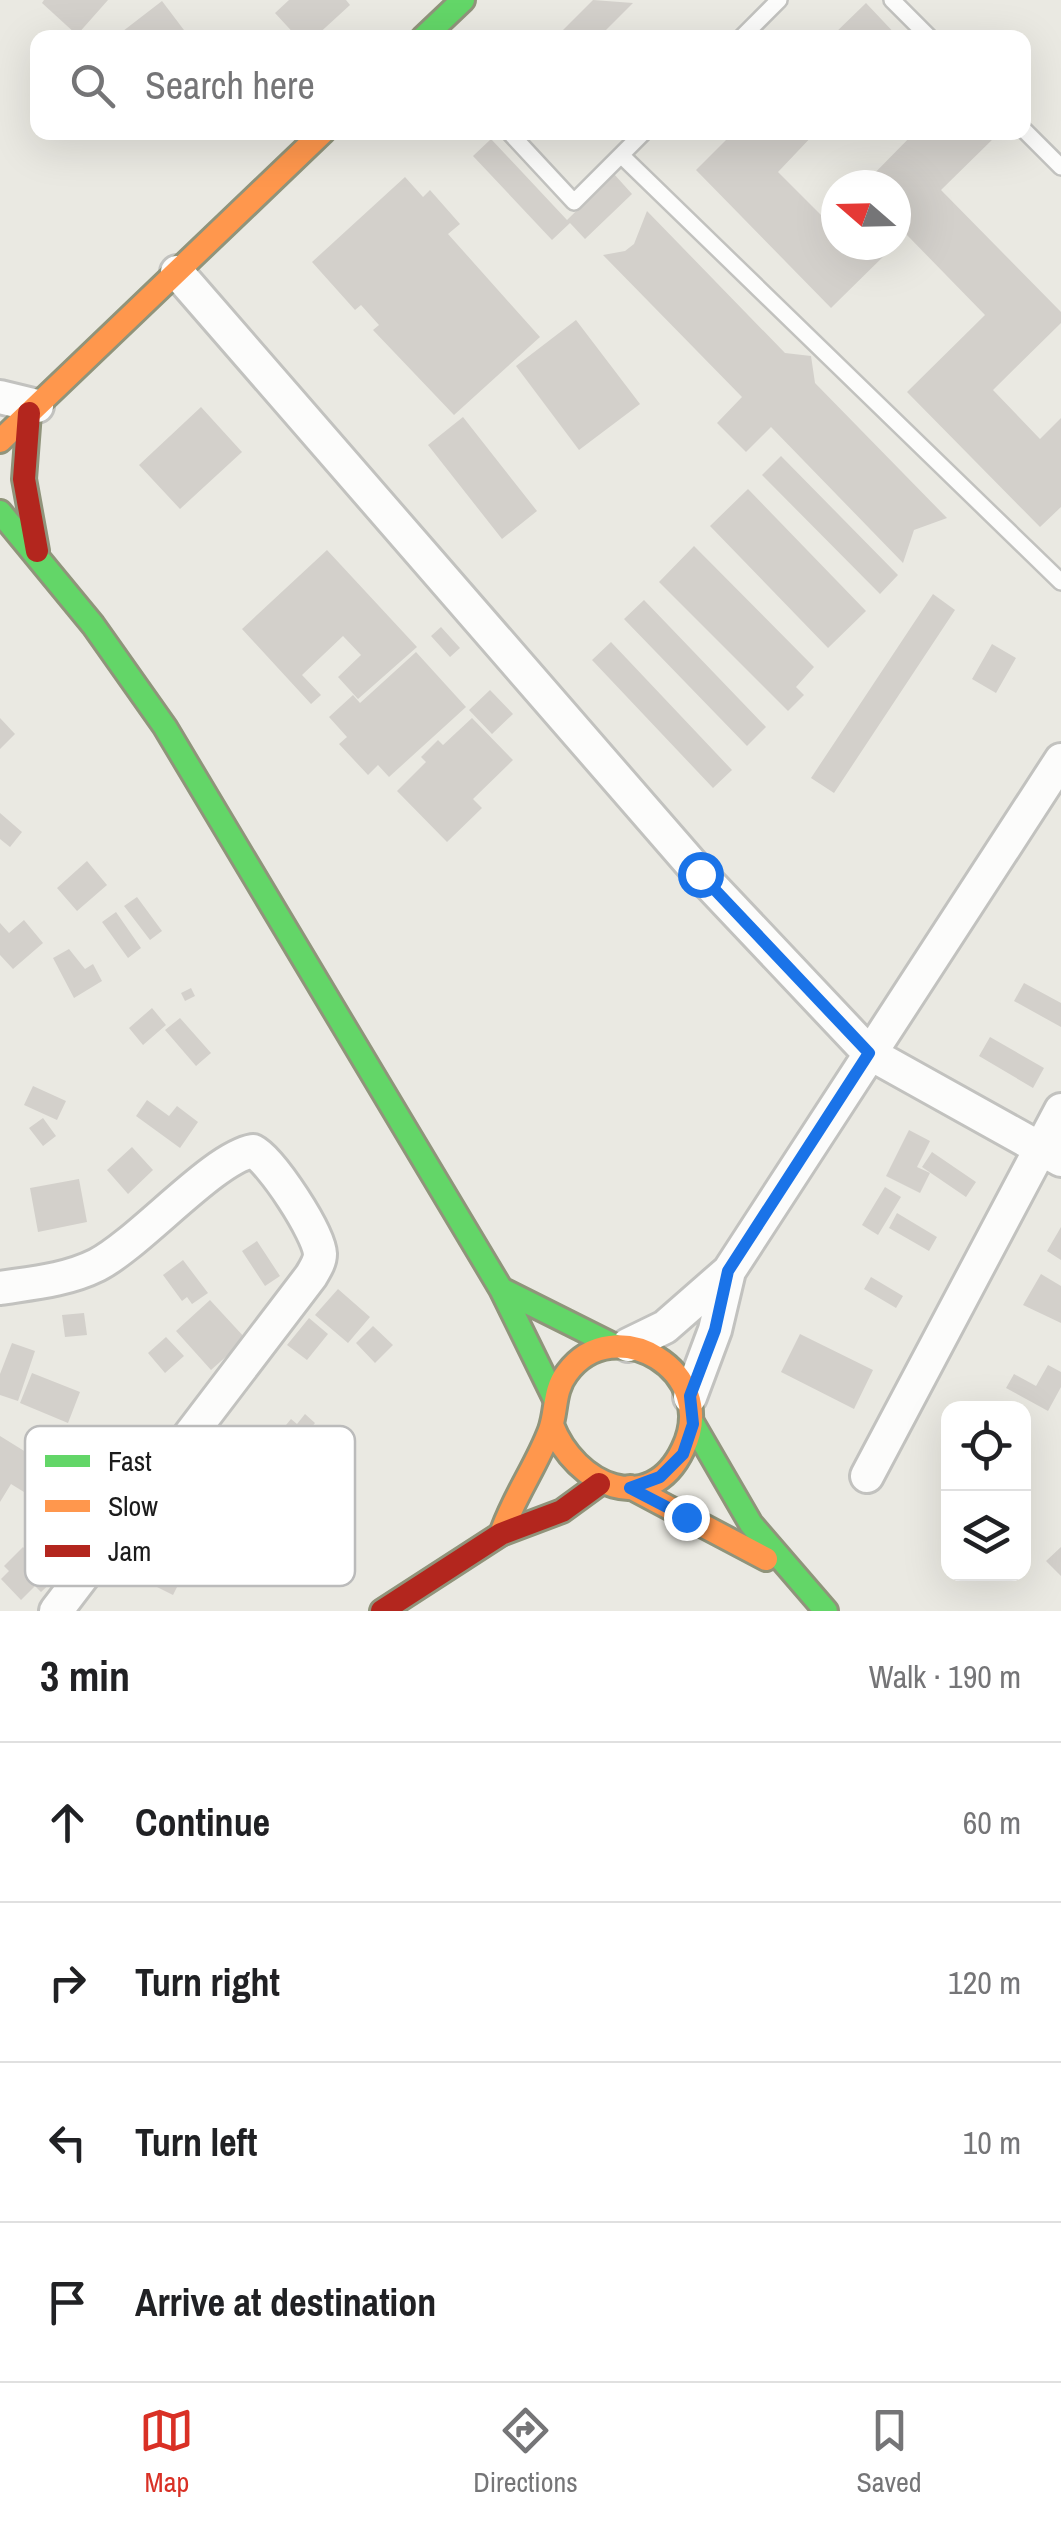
<!DOCTYPE html>
<html lang="en">
<head>
<meta charset="utf-8">
<style>
  :root { --surface:#fff; --page:#f6f6f6; --text:#202124; --muted:#757577; --line:#e0e0e0; --accent:#d93025 }
  body { margin:0; font-family:"Archivo Narrow",sans-serif; background:var(--page); color:var(--text) }
  .controls { position:absolute; right:30px; bottom:30px; display:grid; overflow:hidden; border-radius:20px; box-shadow:0 10px 40px #0002 }
  .controls button { width:90px; height:90px; display:grid; place-items:center; padding:0; border:0; border-bottom:2px solid var(--line); background:var(--surface); color:var(--text); font:50px sans-serif }
  .compass { position:absolute; left:821px; top:170px; width:90px; height:90px; border-radius:50%; background:var(--surface); box-shadow:0 10px 40px #0002; rotate:290deg }
  .stop { position:absolute; width:30px; height:30px; margin:-22px; border:8px solid #1a73e8; border-radius:50%; background:#fff }
  .stop.end { background:#1a73e8; border-color:#fff; box-shadow:0 2px 10px #0008 }
  .list { margin:0; padding:0; list-style:none }
  h2 { display:flex; justify-content:space-between; align-items:center; height:130px; margin:0; padding:0 40px; font-size:42px }
  h2 small { font-size:32px; font-weight:400; color:var(--muted) }
  .list li { display:grid; grid-template-columns:65px 1fr auto; gap:30px; align-items:center; box-sizing:border-box; height:160px; padding:0 40px; border-top:2px solid var(--line) }
  .list b { display:block; font-size:38px; white-space:nowrap }
  .list em { font-size:32px; font-style:normal; color:var(--muted) }
  .icon { flex:none; width:55px; height:55px; fill:none; stroke:currentColor; stroke-width:2; stroke-linecap:round; stroke-linejoin:round }
  .map { position:relative; flex:none; width:1061px; height:1611px; overflow:hidden }
  .search { position:absolute; background:var(--surface); box-shadow:0 10px 40px #0002; left:30px; right:30px; top:30px; height:110px; display:flex; align-items:center; gap:25px; box-sizing:border-box; padding:0 35px; border-radius:20px; color:var(--muted); font-size:38px }
  .sheet { height:770px; background:var(--surface) }
  nav { display:flex; justify-content:space-around; align-items:center; box-sizing:border-box; height:140px; border-top:2px solid var(--line); background:var(--surface); font-size:28px; color:var(--muted) }
  nav a { display:grid; justify-items:center; gap:5px }
  nav .on { color:var(--accent) }
  .map>svg:first-child { display:block }
</style>
</head>
<body>
<div class="map">
<svg width="1061" height="1611" viewBox="0 0 1061 1611">
  <rect width="100%" height="100%" fill="#eae9e2"/>
  <path fill="#d3d0cb" d="M44 0H108L77 35 42 3Z
    M289 0H346L350 5 314 38H298L275 13Z
    M593 0 633 3 598 38H555Z
    M162 1 190 38H114Z
    M866 3 899 38H830Z
    M734 132H816L778 172 827 221 836 213V245H895L831 308 696 170Z
    M915 132 996 136 941 190 1061 312V323L993 390 1040 439 1061 418V507L1040 527 907 392 985 315 906 234 896 244V185H863Z
    M491 139 567 220 614 174 632 194 585 239 570 223 552 240 473 156Z
    M405 177 423 197 430 190 460 224 448 234 540 337 454 415 373 330 379 325 361 305 355 310 312 262Z
    M647 211 785 353 811 356 815 383 947 518 914 530 903 563 771 427 746 452 717 423 742 397 603 255 625 251 634 244Z
    M576 320 640 404 579 450 516 366Z
    M201 407 242 452 180 509 139 465Z
    M463 417 537 511 502 539 428 445Z
    M781 456 898 575 880 594 762 475Z
    M748 489 866 611 828 648 710 526Z
    M694 546 814 667 796 687 804 695 788 711 659 582Z
    M327 550 417 647 358 699 338 677 361 655 343 636 302 675 321 695 311 704 242 629Z
    M933 594 955 610 834 793 811 778Z
    M644 600 766 727 747 746 624 619Z
    M441 627 460 648 450 657 431 636Z
    M611 642 732 770 713 788 592 660Z
    M992 644 1016 658 996 693 972 679Z
    M416 652 466 707 389 777 378 765 368 775 339 744 347 737 329 717 353 695 360 703Z
    M490 690 513 714 492 734 469 710Z
    M0 718 15 734 0 749Z
    M472 718 513 760 473 799 482 808 447 842 397 791 426 762 421 757 438 740 443 745Z
    M0 813 22 832 10 847 0 839Z
    M87 861 107 885 77 911 57 888Z
    M137 897 162 931 150 940 124 906Z
    M116 912 141 948 128 958 102 922Z
    M24 920 43 943 13 969 0 955V923L9 933Z
    M69 949 85 969 93 964 102 981 74 998 53 958Z
    M1024 983 1061 1003V1027L1014 1001Z
    M191 988 195 996 185 1001 181 993Z
    M152 1008 166 1025 143 1045 129 1028Z
    M180 1018 211 1053 196 1066 165 1030Z
    M990 1037 1044 1068 1033 1088 979 1056Z
    M33 1086 66 1101 57 1120 24 1105Z
    M147 1100 169 1116 177 1106 198 1122 180 1148 136 1116Z
    M43 1118 56 1136 43 1146 29 1128Z
    M909 1130 930 1141 917 1167 930 1173 920 1193 886 1176Z
    M132 1147 153 1170 128 1194 107 1170Z
    M932 1152 976 1182 966 1197 922 1167Z
    M79 1179 87 1222 38 1232 30 1188Z
    M885 1187 901 1197 878 1235 862 1225Z
    M897 1213 937 1237 929 1251 889 1228Z
    M1061 1227V1260L1047 1251Z
    M257 1241 280 1276 265 1286 242 1251Z
    M183 1260 208 1293 192 1304 187 1297 182 1301 163 1275Z
    M1041 1274 1061 1286V1323L1023 1305Z
    M871 1277 903 1296 896 1308 864 1289Z
    M338 1289 370 1317 348 1343 315 1315Z
    M210 1300 246 1339 211 1370 176 1331Z
    M84 1313 87 1335 65 1337 62 1315Z
    M309 1318 328 1334 307 1360 287 1345Z
    M373 1326 393 1345 375 1363 356 1343Z
    M800 1334 873 1370 854 1409 781 1372Z
    M166 1337 184 1356 165 1373 148 1353Z
    M12 1343 35 1351 18 1401 0 1395V1374Z
    M1048 1365 1061 1372V1387L1048 1411 1006 1388 1014 1374 1036 1386Z
    M32 1373 80 1392 68 1423 20 1403Z
    M305 1414 315 1423 307 1433 319 1444 294 1473 266 1449 291 1419 297 1424Z
    M0 1436 42 1462 24 1492 11 1484 0 1502Z
    M23 1547 54 1580 41 1592 35 1586 21 1600 1 1579 9 1571 4 1566Z
    M1061 1547V1576L1046 1561Z
    M154 1568 180 1581 173 1595 147 1582Z"/>
  <g fill="none" stroke-linecap="round" stroke-linejoin="round">
    <defs>
      <path id="lane" d="M892 0 930 38
        M741 38 779 0
        M1024 130 1061 167
        M509 132 574 202 644 132
        M621 155 1061 582"/>
      <path id="street" d="M177 272 700 874 869 1053 1061 1160
        M0 397 37 406
        M0 1288C33 1283 67 1280 97 1265 141 1242 213 1158 253 1151 271 1160 319 1233 320 1254 320 1262 315 1269 311 1276L56 1611
        M628 1345 665 1327 729 1271 1061 760
        M690 1397 715 1330 729 1271
        M867 1476 1061 1110"/>
      <path id="fast" d="M423 38 463 0
        M0 512 93 625 165 727 501 1289 554 1397
        M501 1289 615 1346
        M693 1424 751 1524 826 1611"/>
      <path id="slow" d="M0 441 323 132
        M630 1487 766 1559
        M501 1534C514 1496 537 1465 550 1430 557 1411 553 1391 567 1373 614 1309 721 1371 683 1449 650 1519 575 1485 552 1425"/>
      <path id="jam" d="M29 413 24 479 37 551
        M382 1611 501 1534 562 1511 599 1484"/>
    </defs>
    <use href="#lane" stroke="#c2c2bf" stroke-width="20"/>
    <use href="#street" stroke="#c2c2bf" stroke-width="38"/>
    <use href="#fast" stroke="#90947b" stroke-width="28"/>
    <use href="#slow" stroke="#90947b" stroke-width="28"/>
    <use href="#jam" stroke="#90947b" stroke-width="28"/>
    <use href="#lane" stroke="#fcfcfb" stroke-width="15"/>
    <use href="#street" stroke="#fcfcfb" stroke-width="32"/>
    <use href="#fast" stroke="#63d668" stroke-width="22"/>
    <use href="#slow" stroke="#ff974d" stroke-width="22"/>
    <use href="#jam" stroke="#b3261e" stroke-width="22"/>
  </g>
  <g fill="none" stroke-linecap="round" stroke-linejoin="round">
    <path stroke="#1a73e8" stroke-width="12" d="M686 1517 630 1488 660 1477 683 1454 693 1424 690 1396 715 1330 728 1271 869 1053 700 874"/>
  </g>
  <rect x="25" y="1426" width="330" height="160" rx="15" fill="#fff" stroke="#bbb" stroke-width="2.5"/>
  <rect x="45" y="1455" width="45" height="12" fill="#63d668"/>
  <rect x="45" y="1500" width="45" height="12" fill="#ff974d"/>
  <rect x="45" y="1545" width="45" height="12" fill="#b3261e"/>
  <g font-size="28" fill="#1b1b1b">
    <text x="108" y="1471">Fast</text>
    <text x="108" y="1516">Slow</text>
    <text x="108" y="1561">Jam</text>
  </g>
</svg>
<div class="controls">
<button><svg class="icon" aria-label="locate" viewBox="0 0 24 24"><circle cx="12" cy="12" r="6"/><path d="M12 2v4M12 18v4M2 12h4M18 12h4"/></svg></button>
<button><svg class="icon" aria-label="layers" viewBox="0 0 24 24"><path d="M12 4l9 5-9 5-9-5zM3 14l9 5 9-5"/></svg></button>
</div>
<svg class="compass" viewBox="-18 -18 36 36"><path d="M0-13l5 13h-10z" fill="#e53935"/><path d="M0 13l5-13h-10z" fill="#757577"/></svg>
<div class="stop" style="left:700px;top:874px"></div>
<div class="stop end" style="left:686px;top:1517px"></div>
<div class="search"><svg class="icon" aria-label="search" viewBox="0 0 24 24"><circle cx="10" cy="10" r="6"/><path d="M15 15l6 6"/></svg>Search here</div>
</div>
<section class="sheet">
<h2>3 min<small>Walk · 190 m</small></h2>
<ul class="list">
<li><svg class="icon" aria-label="ahead" viewBox="0 0 24 24"><path d="M12 20V5M6 11l6-6 6 6"/></svg><div><b>Continue</b></div><em>60 m</em></li>
<li><svg class="icon" aria-label="right" viewBox="0 0 24 24"><path d="M7 20v-9h11M14 6l5 5-5 5"/></svg><div><b>Turn right</b></div><em>120 m</em></li>
<li><svg class="icon" aria-label="left" viewBox="0 0 24 24"><path d="M17 20v-9H6M10 6l-5 5 5 5"/></svg><div><b>Turn left</b></div><em>10 m</em></li>
<li><svg class="icon" aria-label="arrive" viewBox="0 0 24 24"><path d="M6 21V4h12l-3 4 3 4H6"/></svg><div><b>Arrive at destination</b></div></li>
</ul>
</section>
<nav>
<a class="on"><svg class="icon" aria-label="map" viewBox="0 0 24 24"><path d="M3 6l6-2 6 2 6-2v14l-6 2-6-2-6 2zM9 4v14M15 6v14"/></svg>Map</a>
<a><svg class="icon" aria-label="directions" viewBox="0 0 24 24"><path d="M12 3l9 9-9 9-9-9zM9 14v-3h6M13 9l2 2-2 2"/></svg>Directions</a>
<a><svg class="icon" aria-label="saved" viewBox="0 0 24 24"><path d="M7 4h10v16l-5-4-5 4z"/></svg>Saved</a>
</nav>
</body>
</html>
